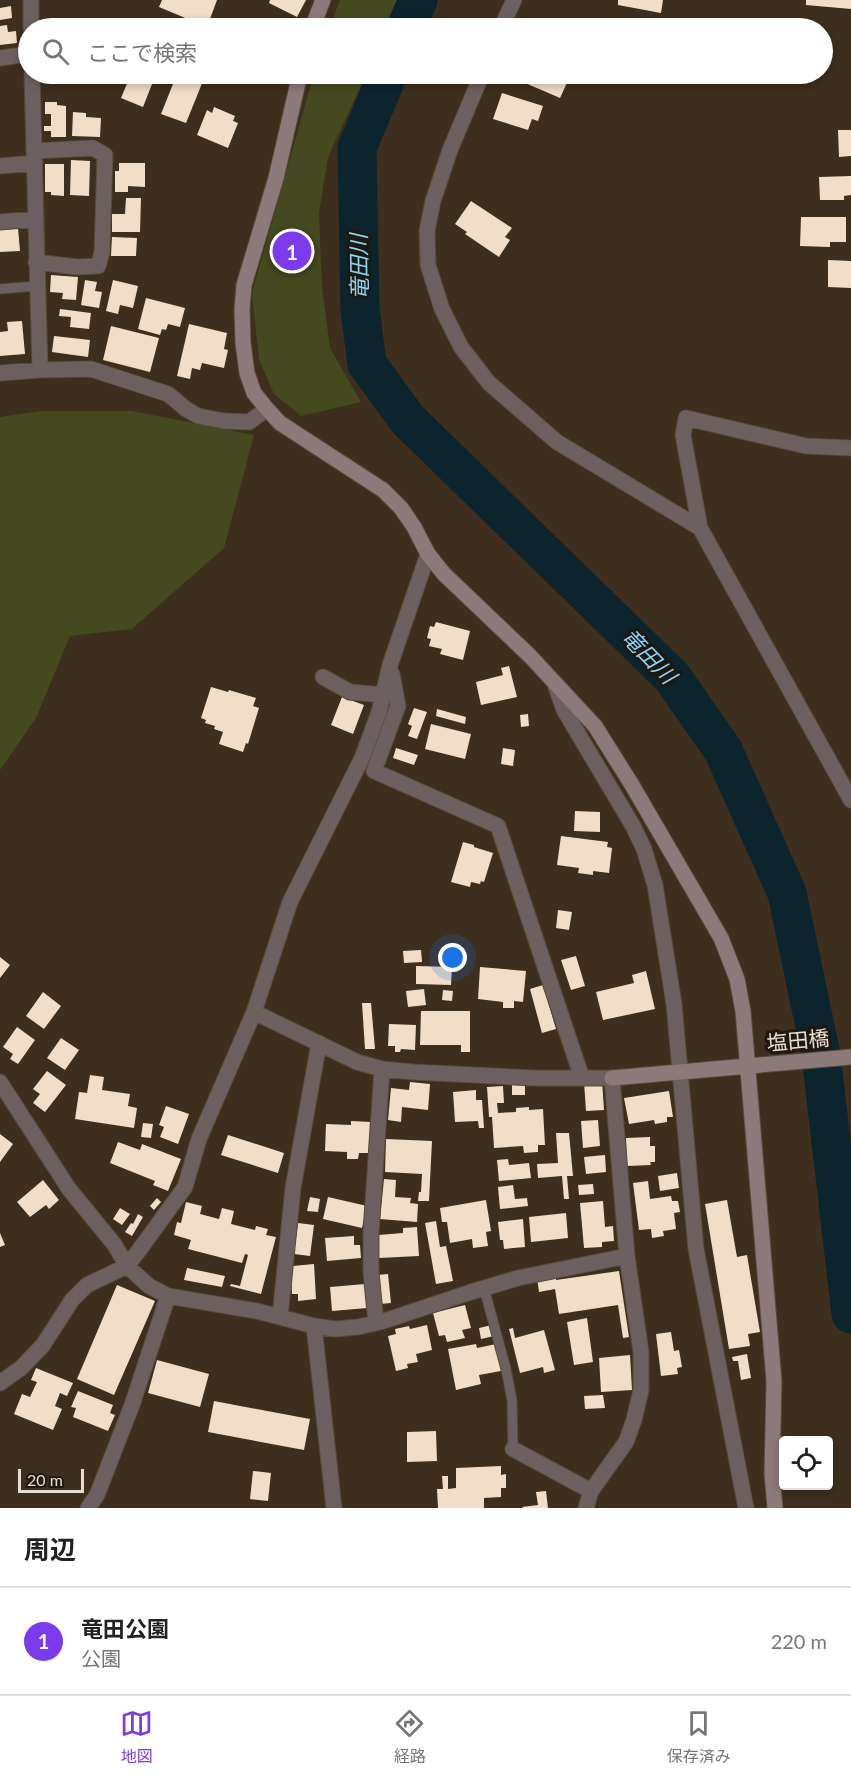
<!DOCTYPE html>
<html lang="ja">
<head>
<meta charset="utf-8">
<style>
  :root { --surface:#fff; --page:#f6f6f6; --text:#222; --muted:#767676; --line:#e0e0e0; --accent:#7c3aed }
  body { margin:0; font-family:Lato,"Noto Sans JP",sans-serif; background:var(--page); color:var(--text) }
  .controls { position:absolute; right:18px; bottom:18px; display:grid; overflow:hidden; border-radius:6px; box-shadow:0 3px 9px #0003 }
  .controls button { width:54px; height:54px; display:grid; place-items:center; padding:0; border:0; border-bottom:2px solid var(--line); background:var(--surface); color:var(--text); font:30px sans-serif }
  .scale { position:absolute; left:18px; bottom:15px; width:66px; box-sizing:border-box; padding-left:6px; border:3px solid #e7ded3; border-top:0; font-size:16px; line-height:21px; white-space:nowrap; color:#e7ded3; -webkit-text-stroke:4px #1f1810; paint-order:stroke }
  .you { position:absolute; left:453px; top:958px; width:21px; height:21px; margin:-15px; border:4px solid #fff; border-radius:50%; background:#1a73e8; box-shadow:0 0 0 9px #1a73e833 }
  .badge { display:grid; place-items:center; width:39px; height:39px; border-radius:50%; background:var(--accent); color:#fff; font-size:20px; font-weight:700 }
  .pin { position:absolute; translate:-50% -50%; border:3px solid #fff; box-shadow:0 2px 6px #0006 }
  .list { margin:0; padding:0; list-style:none }
  h2 { display:flex; justify-content:space-between; align-items:center; height:78px; margin:0; padding:0 24px; font-size:26px }
  h2 small { font-size:20px; font-weight:400; color:var(--muted) }
  .list li { display:grid; grid-template-columns:39px 1fr auto; gap:18px; align-items:center; box-sizing:border-box; height:108px; padding:0 24px; border-top:2px solid var(--line) }
  .list b { display:block; font-size:22px; white-space:nowrap }
  .list p { margin:0; font-size:20px; white-space:nowrap; color:var(--muted) }
  .list em { font-size:20px; font-style:normal; color:var(--muted) }
  .icon { flex:none; width:33px; height:33px; fill:none; stroke:currentColor; stroke-width:2; stroke-linecap:round; stroke-linejoin:round }
  .map { position:relative; flex:none; width:851px; height:1508px; overflow:hidden }
  .search { position:absolute; background:var(--surface); box-shadow:0 3px 9px #0003; left:18px; right:18px; top:18px; height:66px; display:flex; align-items:center; gap:15px; box-sizing:border-box; padding:0 21px; border-radius:33px; color:var(--muted); font-size:22px }
  .sheet { height:186px; background:var(--surface) }
  nav { display:flex; justify-content:space-around; align-items:center; box-sizing:border-box; height:84px; border-top:2px solid var(--line); background:var(--surface); font-size:16px; color:var(--muted) }
  nav a { display:grid; justify-items:center; gap:3px }
  nav .on { color:var(--accent) }
  .map>svg:first-child { display:block }
</style>
</head>
<body>
<div class="map">
<svg width="851" height="1508" viewBox="0 0 851 1508">
  <rect width="100%" height="100%" fill="#3d2e1d"/>
  <path fill="#45491f" d="M340 0H399L386 28H329Z
    M314 74H366L328 157 319 213 322 288 330 348 361 402 301 416 274 394 259 360 252 293Z
    M41 411H132L254 435 224 548 132 629 70 636 36 718 0 770V417Z"/>
  <g fill="none" stroke-linecap="round" stroke-linejoin="round">
    <path stroke="#0c242e" stroke-width="39" d="M406 28 418 0
      M388 74 357 148 360 309 367 364 408 420 672 677 723 750 787 893 821 1055 851 1314"/>
  </g>
  <path fill="#f1ddc8" d="M162 0H217L207 27 159 7Z
    M270 0H306L297 17 269 3Z
    M618 0H663L661 13 618 5Z
    M806 0H851V9L806 5Z
    M11 6 12 18 0 20V8Z
    M7 25 8 32 16 31 17 43 0 45V26Z
    M131 74H156L143 107 121 98Z
    M177 74H200L205 76 186 123 161 114Z
    M510 74H571L560 98 509 76Z
    M502 93 543 106 538 121 532 119 528 130 493 119Z
    M45 102H57V105L66 106V137H51V131H44V126H51V114H45Z
    M214 107 235 116 233 121 238 123 228 148 197 135 207 110 212 113Z
    M73 112 86 113V117L101 118 100 137 72 136Z
    M838 130H851V156L839 157Z
    M71 160 90 161 89 196 70 195Z
    M119 163H145V187L128 186V192H115V171H119Z
    M45 164H64V196L51 195V192H45Z
    M851 176V195L844 196V200H820L819 177Z
    M126 198H141L140 232H112V214H125Z
    M471 201 512 228 505 237 510 240 499 257 465 234 467 232 455 224Z
    M801 217H846V242H830V247L800 246Z
    M18 228 20 251 0 252V230Z
    M112 237 137 238 136 256H111Z
    M828 260 851 261V288L828 287Z
    M51 275 78 277 76 300 62 299 63 293 50 292Z
    M85 280 97 282 95 291 102 292 99 308 81 305Z
    M113 280 138 286 133 308 120 305 118 314 106 311Z
    M146 298 185 308 180 327 168 324 166 330 162 329 160 335 138 329Z
    M60 309 91 313 89 329 70 327 71 317 59 316Z
    M22 321 25 354 0 356V332L8 331 7 322Z
    M189 324 227 333 224 349 228 350 224 368 202 363 200 370 192 368 190 379 177 376Z
    M111 326 159 338 150 372 103 360Z
    M54 336 90 340 88 357 52 352Z
    M436 622 470 631 463 660 440 654 442 649 429 646 431 639 427 638 430 626 434 627Z
    M509 666 517 697 481 705 476 682 503 675 501 668Z
    M211 687 228 692 229 690 256 698 253 706 259 708 248 744 246 743 243 752 219 744 223 732 214 729 215 726 205 723 206 720 201 718Z
    M342 697 364 705 353 734 331 725Z
    M414 708 427 712 417 739 408 736 412 726 408 724Z
    M437 709 466 717 465 724 436 716Z
    M528 714 529 726 521 727 520 715Z
    M431 724 471 734 465 759 425 749Z
    M396 748 418 755 414 765 393 758Z
    M503 748 515 750 513 766 501 764Z
    M575 811 600 812V832L574 831Z
    M561 836 608 842 607 847 612 848 609 873 593 871V875L578 873 579 868 557 865Z
    M463 842 474 845V847L493 853 484 882 481 881 480 884 471 882 470 887 451 882Z
    M558 910 572 912 569 930 556 928Z
    M421 950 422 962 404 963 403 951Z
    M576 956 585 986 571 990 561 960Z
    M0 957 10 965 0 978Z
    M416 966 452 967 451 985 416 984Z
    M480 967 526 971 523 1002 514 1001V1008H503V1002L478 999Z
    M646 971 655 1009 603 1020 596 992 634 983 632 975Z
    M543 985 556 1029 542 1033 530 989Z
    M424 989 426 1005 408 1007 406 991Z
    M443 990 453 991 452 1001 442 1000Z
    M43 992 61 1006 44 1029 26 1016Z
    M362 1003H371L375 1049H365Z
    M421 1011H470V1052H461V1045H420Z
    M389 1024 416 1025 415 1050 401 1049 400 1052H395V1046H388Z
    M17 1027 35 1040 18 1064 10 1059 13 1054 3 1047Z
    M61 1038 79 1050 65 1070 47 1058Z
    M47 1071 66 1085 45 1112 33 1103 40 1094 33 1089Z
    M90 1075 104 1077 102 1090 130 1094 128 1106 137 1108 134 1128 75 1119 79 1092 87 1093Z
    M602 1080 604 1110 586 1111 584 1082Z
    M410 1082 430 1084 428 1110 402 1107 401 1122 388 1120 391 1088 409 1090Z
    M512 1083H525V1095H512Z
    M503 1086 504 1103H497L498 1113 516 1112V1108L529 1107V1110L543 1109 545 1145H538V1152L524 1153 523 1146 494 1148 492 1117H489L487 1087Z
    M476 1090V1100H482L484 1128H479L478 1121 455 1122 453 1092Z
    M669 1091 673 1117H667V1122L655 1124 654 1120 629 1124 624 1098Z
    M166 1106 189 1114 178 1144 160 1137 164 1127 159 1125Z
    M598 1120 600 1146 583 1148 581 1121Z
    M351 1121 371 1122 370 1153H359L358 1159H347V1152L325 1151 326 1124 351 1125Z
    M143 1123 153 1124 151 1138 141 1137Z
    M556 1133H569L573 1176H567L569 1199H564L562 1176 538 1178 537 1164 558 1163Z
    M0 1134 13 1144 0 1162Z
    M228 1135 284 1153 278 1173 221 1155Z
    M650 1137V1146H655V1162H650L651 1165 627 1166 626 1138Z
    M386 1139 432 1141 429 1201H418L419 1192H421L422 1174 385 1172Z
    M118 1142 140 1150 142 1144 181 1159 168 1191 153 1185 155 1181 110 1163Z
    M605 1155 606 1172 586 1174 584 1157Z
    M508 1159 509 1165 529 1163 531 1178 499 1181 497 1160Z
    M677 1173 679 1188 660 1191 658 1176Z
    M384 1179 396 1180 395 1197 411 1198 410 1203 418 1204 417 1222 380 1219Z
    M43 1180 59 1200 49 1209 46 1205 30 1217 17 1202Z
    M648 1181 650 1199 671 1196 672 1201H678L680 1212 674 1213 676 1229 663 1231 664 1236 652 1238 651 1229 639 1230 633 1183Z
    M593 1184 594 1194 579 1195 578 1185Z
    M513 1185 515 1199 527 1198 528 1206 500 1209 498 1187Z
    M310 1197 320 1199 318 1212 307 1211Z
    M328 1197 367 1206 362 1228 323 1219Z
    M157 1198 161 1202 154 1210 150 1206Z
    M486 1200 491 1231 486 1232 488 1246 473 1248 472 1239 450 1243 447 1222H442L440 1208Z
    M727 1200 737 1257 747 1255 760 1332 748 1334 750 1346 729 1349 705 1204Z
    M603 1201 605 1227 613 1226 614 1241 602 1242V1247L584 1248 580 1203Z
    M186 1202 202 1206 200 1214 219 1219 222 1208 234 1211 231 1224 255 1230 256 1226 268 1229 266 1235 276 1237 261 1294 230 1286 231 1284 240 1286 248 1255 245 1254 242 1263 188 1249 191 1240 174 1235 177 1222 181 1223Z
    M120 1208 130 1214 122 1225 113 1219Z
    M566 1213 568 1238 531 1242 529 1217Z
    M138 1214 143 1217 132 1236 125 1232 131 1223 133 1224Z
    M523 1219 525 1247 504 1249 503 1240H500L498 1222Z
    M436 1221 440 1247 446 1246 453 1281 436 1284 425 1223Z
    M298 1223 314 1225 310 1256 294 1254Z
    M417 1227 419 1256 379 1258 378 1235 403 1233V1228Z
    M0 1233 5 1245 0 1247Z
    M354 1236V1245H360L361 1258 327 1261 325 1238Z
    M314 1264 316 1299 298 1301V1294H292L291 1275 293 1274V1266Z
    M187 1268 225 1276 222 1287 184 1280Z
    M619 1271 629 1337 623 1338 618 1305 559 1314 555 1289 539 1292 537 1278 556 1275V1280Z
    M388 1274 391 1303 380 1304 377 1275Z
    M365 1284 367 1308 332 1311 330 1287Z
    M117 1285 155 1301 114 1395 77 1379Z
    M465 1305 471 1328 462 1330 465 1338 447 1342 445 1335 439 1336 433 1313Z
    M587 1318 593 1362 574 1365 567 1322Z
    M427 1325 432 1350 416 1354 418 1362 407 1364 408 1368 396 1371 388 1336 396 1334 395 1329 409 1326 410 1329Z
    M492 1325 494 1336 481 1339 479 1328Z
    M513 1328 515 1338 544 1330 555 1370 544 1373 543 1367 520 1373 509 1329Z
    M671 1332 674 1351 679 1350 682 1367 677 1368 678 1374 661 1376 656 1334Z
    M476 1344 477 1348 496 1344 501 1371 479 1375 481 1384 456 1390 448 1349Z
    M747 1354 751 1378 741 1380 738 1361H733L732 1357Z
    M630 1355 632 1390 601 1392 599 1358Z
    M157 1360 209 1374 200 1407 148 1393Z
    M36 1368 73 1383 67 1396 60 1393 55 1406 62 1409 53 1430 14 1414 22 1394 30 1397 37 1382 31 1380Z
    M78 1391 113 1405 110 1413 115 1415 108 1431 73 1417 76 1408 71 1407Z
    M603 1395 605 1408 585 1409 584 1396Z
    M214 1401 310 1419 304 1450 208 1432Z
    M436 1431 437 1461 407 1462V1432Z
    M501 1466V1475L506 1474V1488H501V1497L484 1498V1508H438L437 1489H443L442 1476H448V1489L456 1488V1468Z
    M253 1471 271 1473 268 1501 250 1499Z
    M546 1491 548 1508H523L522 1507 538 1505 536 1492Z"/>
  <g fill="none" stroke-linecap="round" stroke-linejoin="round">
    <defs>
      <path id="lane" d="M0 289 37 286
        M484 1288 506 1369 512 1400 513 1449"/>
      <path id="street" d="M31 28V0
        M501 28 514 0
        M0 58 28 54
        M32 74 40 370
        M482 74 450 150 433 201 427 231 428 265 442 309 461 347 489 383 557 442 700 528 851 800
        M34 151 93 148 105 155 102 252 98 266 77 267 36 262
        M0 166 35 163
        M0 222 36 219
        M0 373 40 370 91 369 168 394 186 409 198 416 224 421 249 422 267 409
        M700 528 683 435 686 418 806 446 851 448
        M392 674 398 706 374 771 498 826 582 1078
        M323 677 350 692 384 695
        M555 684 564 710 633 826 644 849 655 885 674 1004 696 1249 746 1508
        M254 1012 357 1062 382 1069 413 1072 534 1078H612L627 1256 641 1352V1390L634 1420 626 1442 591 1491 586 1508
        M0 1082 69 1189 114 1244 127 1266 149 1286 168 1296 257 1311 314 1326 335 1329 358 1327 384 1321 471 1292 518 1278 627 1256
        M280 1317 293 1188 319 1043
        M376 1323 371 1272V1232L382 1069
        M314 1326 334 1508
        M0 1383 21 1368 43 1345 72 1300 87 1285 127 1266 140 1249 185 1187 199 1139 254 1012 290 902 362 758 379 712 390 665 428 554
        M513 1449 591 1491
        M88 1508 97 1495 132 1405 168 1296"/>
      <path id="secondary" d="M312 28 323 0
        M300 74 276 178 244 285 242 309 243 343 247 373 254 393 267 409 280 423 383 490 401 508 414 527 428 554 444 574 530 656 595 726 632 785 721 938 737 979 743 1011 774 1381 772 1474 775 1508
        M612 1078 851 1057"/>
    </defs>
    <use href="#lane" stroke="#584a3a" stroke-width="11"/>
    <use href="#street" stroke="#584a3a" stroke-width="17"/>
    <use href="#secondary" stroke="#584a3a" stroke-width="17"/>
    <use href="#lane" stroke="#6c5f60" stroke-width="9"/>
    <use href="#street" stroke="#6c5f60" stroke-width="15"/>
    <use href="#secondary" stroke="#8c7979" stroke-width="15"/>
  </g>
  <g text-anchor="middle" stroke-width="6" stroke-linejoin="round" paint-order="stroke">
    <g font-size="21" fill="#e7ded3" stroke="#1f1810">
      <text transform="translate(798 1041) rotate(-5)" y="7">塩田橋</text>
    </g>
    <g font-size="22" font-style="italic" fill="#84d6f9" stroke="#1f1810">
      <text transform="translate(359 267) rotate(-91)" y="8">竜田川</text>
      <text transform="translate(649 656) rotate(46)" y="8">竜田川</text>
    </g>
  </g>
</svg>
<div class="controls">
<button><svg class="icon" aria-label="locate" viewBox="0 0 24 24"><circle cx="12" cy="12" r="6"/><path d="M12 2v4M12 18v4M2 12h4M18 12h4"/></svg></button>
</div>
<div class="scale">20 m</div>
<div class="you"></div>
<div class="pin badge" style="left:292px;top:251px">1</div>
<div class="search"><svg class="icon" aria-label="search" viewBox="0 0 24 24"><circle cx="10" cy="10" r="6"/><path d="M15 15l6 6"/></svg>ここで検索</div>
</div>
<section class="sheet">
<h2>周辺<small></small></h2>
<ul class="list">
<li><span class="badge">1</span><div><b>竜田公園</b><p>公園</p></div><em>220 m</em></li>
</ul>
</section>
<nav>
<a class="on"><svg class="icon" aria-label="map" viewBox="0 0 24 24"><path d="M3 6l6-2 6 2 6-2v14l-6 2-6-2-6 2zM9 4v14M15 6v14"/></svg>地図</a>
<a><svg class="icon" aria-label="directions" viewBox="0 0 24 24"><path d="M12 3l9 9-9 9-9-9zM9 14v-3h6M13 9l2 2-2 2"/></svg>経路</a>
<a><svg class="icon" aria-label="saved" viewBox="0 0 24 24"><path d="M7 4h10v16l-5-4-5 4z"/></svg>保存済み</a>
</nav>
</body>
</html>
